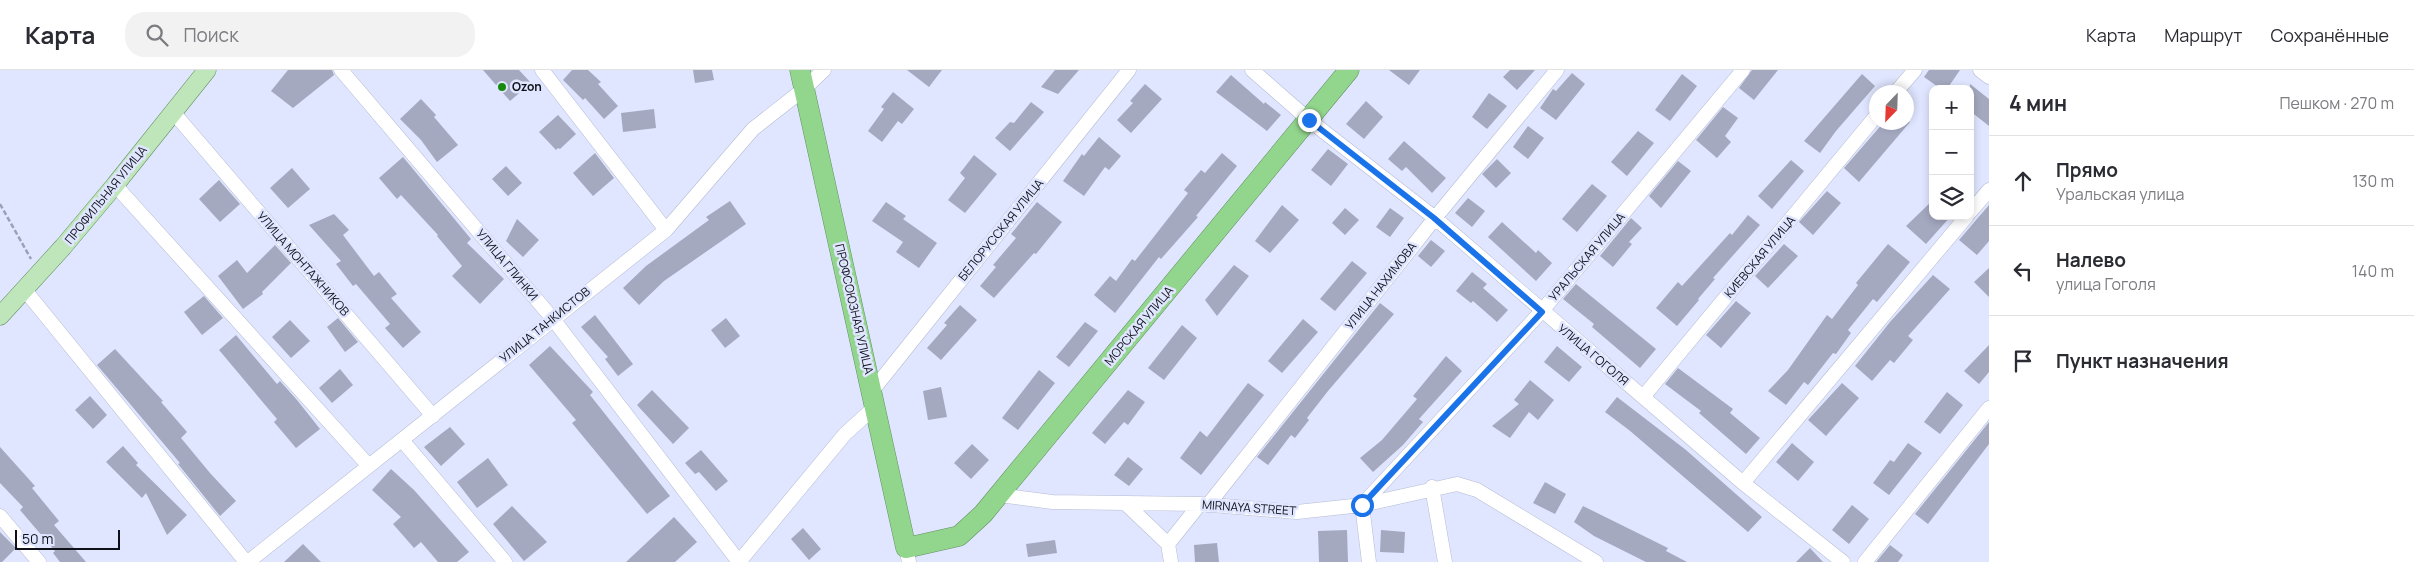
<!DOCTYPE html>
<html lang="ru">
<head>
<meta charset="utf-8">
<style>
  :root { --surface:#fff; --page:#f2f2f3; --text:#2b2b33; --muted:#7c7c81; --line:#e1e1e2 }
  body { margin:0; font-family:Manrope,sans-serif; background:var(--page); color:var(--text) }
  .controls { position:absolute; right:15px; top:15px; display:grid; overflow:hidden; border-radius:10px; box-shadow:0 2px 8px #0003 }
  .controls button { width:45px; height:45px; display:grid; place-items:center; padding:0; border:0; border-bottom:1px solid var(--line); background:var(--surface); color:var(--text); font:25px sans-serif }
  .compass { position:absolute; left:1869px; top:15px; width:45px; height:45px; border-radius:50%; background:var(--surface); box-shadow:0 2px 8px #0003; rotate:203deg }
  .scale { position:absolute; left:15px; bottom:12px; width:105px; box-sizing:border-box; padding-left:5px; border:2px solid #0f1119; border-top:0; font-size:14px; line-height:18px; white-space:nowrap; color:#0f1119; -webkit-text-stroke:4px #e0e6ff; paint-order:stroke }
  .stop { position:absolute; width:15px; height:15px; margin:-11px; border:4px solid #1a73e8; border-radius:50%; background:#fff }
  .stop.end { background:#1a73e8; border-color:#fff; box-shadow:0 1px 5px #0008 }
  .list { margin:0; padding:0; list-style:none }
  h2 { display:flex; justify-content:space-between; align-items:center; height:65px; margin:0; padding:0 20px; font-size:21px }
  h2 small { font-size:16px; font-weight:400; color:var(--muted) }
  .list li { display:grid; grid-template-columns:32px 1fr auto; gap:15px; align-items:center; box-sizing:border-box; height:90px; padding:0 20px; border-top:1px solid var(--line) }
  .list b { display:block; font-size:19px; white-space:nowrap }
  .list p { margin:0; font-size:16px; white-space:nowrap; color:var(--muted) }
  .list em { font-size:16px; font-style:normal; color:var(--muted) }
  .icon { flex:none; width:28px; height:28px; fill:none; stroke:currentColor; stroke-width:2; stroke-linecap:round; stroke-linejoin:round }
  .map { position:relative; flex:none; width:1989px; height:492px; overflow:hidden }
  header { display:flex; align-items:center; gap:30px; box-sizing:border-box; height:70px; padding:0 25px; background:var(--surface); border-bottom:1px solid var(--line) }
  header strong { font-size:24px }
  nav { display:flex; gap:28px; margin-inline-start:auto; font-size:18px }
  .search { width:350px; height:45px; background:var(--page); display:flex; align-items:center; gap:12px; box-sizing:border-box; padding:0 18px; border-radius:20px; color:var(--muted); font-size:19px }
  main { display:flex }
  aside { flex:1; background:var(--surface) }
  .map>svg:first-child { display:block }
</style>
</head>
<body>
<header>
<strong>Карта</strong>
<div class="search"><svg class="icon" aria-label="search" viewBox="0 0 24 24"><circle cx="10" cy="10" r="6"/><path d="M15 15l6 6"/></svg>Поиск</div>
<nav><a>Карта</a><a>Маршрут</a><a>Сохранённые</a></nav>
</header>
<main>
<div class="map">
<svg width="1989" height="492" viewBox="0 0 1989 492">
  <rect width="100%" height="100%" fill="#e0e6ff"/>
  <path fill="#a4a9c0" d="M288 0H332L334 5 293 38 271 21Z
    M483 0H519L531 13 510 31Z
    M572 0H588L601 12 598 14 618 36 604 49 585 28 583 30 563 10Z
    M693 0H712L714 10 695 13Z
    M907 0H942L929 17Z
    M1055 0H1079L1058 24 1041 17Z
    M1389 0H1420L1409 15Z
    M1510 0H1535L1517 20 1503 7Z
    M1752 0H1778L1754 30 1739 18Z
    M1929 0H1960L1947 19H1941L1924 7Z
    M1572 3 1585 14 1556 50 1540 38 1553 19 1556 21Z
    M1682 4 1697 16 1670 51 1655 40Z
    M1862 4 1875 16 1836 61 1820 83 1804 71Z
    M1231 5 1264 34 1265 32 1281 45 1267 61 1216 22Z
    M1145 14 1162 29 1131 63 1117 50 1133 33 1130 31Z
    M1970 14 1989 29V56L1970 41Z
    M893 22 914 39 902 54 898 51 882 72 868 61 884 39 881 37Z
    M1489 23 1507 36 1487 59 1472 47Z
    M421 29 436 45 434 47 458 75 437 92 421 70 400 49Z
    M1366 31 1383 47 1364 69 1346 54Z
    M1031 32 1044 42 1010 81 995 68 1010 52 1014 53Z
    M1723 37 1738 48 1725 66 1731 72 1717 88 1696 70Z
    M654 39 656 58 623 62 621 43Z
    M558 45 576 64 560 79 558 78 556 80 539 62Z
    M1884 52H1910L1859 112 1844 98Z
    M1528 56 1544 68 1528 89 1513 77Z
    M1638 61 1654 73 1627 106 1611 92Z
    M1099 67 1121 86 1109 100 1105 97 1084 126 1063 111 1082 84 1084 86Z
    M1404 71 1446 108 1432 123 1406 97 1402 101 1388 89Z
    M1328 79 1348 94 1331 116 1311 100Z
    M595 83 614 108 593 126 573 103Z
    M1222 83 1237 96 1196 146 1198 147 1161 189 1159 187 1115 243 1094 225 1110 206 1116 211 1132 189 1135 191 1188 123 1184 120 1201 100 1205 103Z
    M974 85 997 104 965 143 948 130 965 108 960 103Z
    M403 87 471 169 467 173 504 209 480 234 452 206 462 196 437 166 438 165 401 125 397 129 379 108Z
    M1497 89 1511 103 1496 118 1482 104Z
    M1791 90 1804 101 1772 139 1758 126Z
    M1678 91 1691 101 1661 138 1649 126Z
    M506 96 522 113 508 126 492 109Z
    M292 98 310 119 288 138 270 118Z
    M219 110 240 134 220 152 199 129Z
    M1592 114 1607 126 1577 162 1562 149Z
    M1827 121 1841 133 1813 165 1799 152Z
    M1468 128 1485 141 1472 157 1455 143Z
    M1933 130V146H1951L1926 174 1906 156Z
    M730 131 746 154 664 211 639 235 623 218 646 196 709 150 706 147Z
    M886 132 906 146 903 149 937 173 919 198 896 182 903 172 872 151Z
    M1037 132 1062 152 1036 184 1034 183 994 228 980 216 996 197 993 195 1016 168 1011 164Z
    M1282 135 1299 150 1270 183 1255 171Z
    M1989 135V171L1977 185 1959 170Z
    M1345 138 1359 150 1345 165 1332 153Z
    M1390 138 1404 148 1390 167 1376 157Z
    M334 144 349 160 343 165 374 206 379 202 397 224 391 228 421 262 403 278 385 258 390 254 356 214 353 216 336 194 341 191 309 155Z
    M1748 145 1760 155 1713 208 1715 209 1698 229 1699 230 1677 256 1656 238 1678 212 1682 216 1730 163 1732 165Z
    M1631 148 1642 158 1629 172 1632 174 1613 197 1600 186Z
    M517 149 539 170 523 187 506 171Z
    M1502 152 1536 183 1538 180 1552 193 1536 211 1488 167Z
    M1431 170 1445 181 1431 197 1418 186Z
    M1784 174 1798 186 1768 218 1755 206Z
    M1888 174 1910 192 1877 232 1873 229 1848 260 1851 263 1836 284 1833 283 1808 315 1804 312 1786 335 1768 321 1788 300 1827 245 1832 249 1858 215 1856 213Z
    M275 175 291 193 262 222 263 224 243 239 218 206 237 190 247 203Z
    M1352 191 1367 203 1335 241 1320 229Z
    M1234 195 1249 206 1217 246 1205 230Z
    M1989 198V227L1974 212Z
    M1472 202 1487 214 1483 218 1508 240 1497 252 1473 231 1471 233 1456 221Z
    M1933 205 1950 219 1908 266 1913 270 1894 293 1890 290 1872 311 1855 296 1890 252Z
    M1576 214 1656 279 1640 298 1592 257 1594 254 1563 229Z
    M204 226 223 248 202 265 184 242Z
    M1736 231 1751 243 1721 278 1706 265Z
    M1380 233 1394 244 1328 321 1307 348 1309 350 1295 368 1291 365 1268 395 1257 387Z
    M960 235 977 250 941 290 927 278 947 255 944 253Z
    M595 245 633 294 618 306 605 289 608 287 581 257Z
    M338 248 358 272 345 282 327 257Z
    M726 248 740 266 725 278 711 260Z
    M1303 249 1318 262 1282 303 1268 291Z
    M290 250 310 271 291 288 272 267Z
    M1085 252 1098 261 1069 297 1056 287Z
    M1182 255 1197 268 1164 310 1148 298Z
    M236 265 277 314 280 311 297 330 320 359 296 378 274 352 277 349 219 280Z
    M1989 275V302L1979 314 1964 301Z
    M550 276 593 322 590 325 670 426 647 444 572 353 576 350 529 295Z
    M1557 276 1582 297 1569 312 1544 292Z
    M115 279 163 331 161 332 187 362 181 368 210 403 236 431 220 446 178 394 180 393 97 295Z
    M1446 286 1462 301 1419 349 1423 352 1403 375 1373 402 1360 388 1382 370 1417 329 1413 326Z
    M1678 298 1733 339 1730 343 1760 368 1746 384 1699 343 1701 341 1665 314Z
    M340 299 353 315 332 333 319 318Z
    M1039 300 1055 313 1018 360 1002 348Z
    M1530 310 1554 330 1538 350 1529 342 1510 368 1492 356 1519 334 1514 330Z
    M1248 313 1264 325 1201 405 1180 388 1200 361 1207 367Z
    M1842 313 1859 328 1826 366 1808 350Z
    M941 317 947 347 928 350 923 321Z
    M652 320 689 358 673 374 637 335Z
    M1128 320 1145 332 1128 355 1124 352 1105 374 1092 363Z
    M1947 322 1963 335 1940 364 1924 352Z
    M90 326 107 345 93 359 75 340Z
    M1617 327 1686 380 1762 447 1748 462 1629 360 1605 342Z
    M1989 352V374L1928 454 1915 444Z
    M450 357 465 374 441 396 424 377Z
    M1792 373 1814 392 1798 411 1776 392Z
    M1908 373 1922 383 1889 425 1873 413 1890 390 1894 392Z
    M972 374 989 390 971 409 954 393Z
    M123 376 138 393 136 395 187 445 167 465 146 423 142 428 106 392Z
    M0 377 35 416 32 418 59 451 54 455 86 492H60L53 483 55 481 20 440 23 437 0 413Z
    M701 380 728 411 716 421 699 402 695 404 685 393Z
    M1128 387 1143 399 1129 416 1114 405Z
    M488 388 508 415 477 438 457 412Z
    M391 399 414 420 469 482 457 492H438L421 472 414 478 393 454 401 447 372 420Z
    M1545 412 1566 424 1555 444 1533 433Z
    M1852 435 1869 449 1849 474 1832 460Z
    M512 436 547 472 524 491 493 454Z
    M1583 436 1668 478 1666 481 1687 492H1646L1594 466 1574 452Z
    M674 447 697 472 675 492H626Z
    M803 458 821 479 809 490 791 469Z
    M1347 460 1348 492H1319L1318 461Z
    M1381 460 1405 462 1404 483 1380 482Z
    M0 462 16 478 2 492H0Z
    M1055 470 1057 483 1028 487 1026 474Z
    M1217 473 1219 492H1195L1194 475Z
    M303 474 321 492H284Z
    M1890 475 1903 485 1898 492H1876Z
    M1810 478 1823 492H1796Z"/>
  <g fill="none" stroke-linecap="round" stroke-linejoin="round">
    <defs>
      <path id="minor" d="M341 0 553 249 739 492
        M542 0 666 160
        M1252 0 1309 50 1435 148 1743 413 1843 492
        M1980 0 1989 7
        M1896 22 1915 0
        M173 42 433 346
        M115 115 368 395
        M1970 142 1989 120
        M24 219 246 492
        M872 321 1129 0
        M1643 327 1876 46
        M402 370 505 492
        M1743 413 1967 146
        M1432 417 1445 492
        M999 425 1052 432 1200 434 1297 442 1362 435 1457 414 1477 420 1596 492
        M1126 434 1168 474
        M1208 435 1435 148 1557 0
        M0 446 39 492
        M1168 474 1200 434
        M1168 474 1171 492
        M906 478 909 492
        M248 492 666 160 753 59 804 19 824 0
        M739 492 845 364 876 336
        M1369 492 1362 435 1541 242 1743 0
        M1865 492 1989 338"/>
      <path id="major" d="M0 246 63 177 115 115 207 0"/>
      <path id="highway" d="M800 0 906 478 959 466 983 444 1349 0"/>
    </defs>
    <use href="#minor" stroke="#b5bbd2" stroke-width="15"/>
    <use href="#major" stroke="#649064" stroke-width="19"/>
    <use href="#highway" stroke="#649064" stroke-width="21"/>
    <path stroke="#9ca0b4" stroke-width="2.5" stroke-dasharray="5 2.5" stroke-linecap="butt" d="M0 134 31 189"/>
    <use href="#minor" stroke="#fff" stroke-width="14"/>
    <use href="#major" stroke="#bee6ba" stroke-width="18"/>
    <use href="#highway" stroke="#92d58c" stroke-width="20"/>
  </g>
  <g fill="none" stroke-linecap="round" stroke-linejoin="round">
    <path stroke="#1a73e8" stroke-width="6" d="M1309 50 1434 148 1542 242 1362 435"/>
  </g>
  <circle fill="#168a0e" stroke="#e0e6ff" stroke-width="2" cx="502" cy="17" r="5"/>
  <g text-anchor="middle" stroke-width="5" stroke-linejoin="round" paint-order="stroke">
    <g font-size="12" font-weight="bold" fill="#0f1119" stroke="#e0e6ff" text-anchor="start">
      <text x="512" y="21">Ozon</text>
    </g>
    <g font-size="12" fill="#0f1119" stroke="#e0e6ff">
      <text transform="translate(106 125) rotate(-51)" y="4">ПРОФИЛЬНАЯ УЛИЦА</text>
      <text transform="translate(1001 160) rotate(-51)" y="4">БЕЛОРУССКАЯ УЛИЦА</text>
      <text transform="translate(1587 187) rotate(-50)" y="4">УРАЛЬСКАЯ УЛИЦА</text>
      <text transform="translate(1760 187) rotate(-50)" y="4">КИЕВСКАЯ УЛИЦА</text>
      <text transform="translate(303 194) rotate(49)" y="4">УЛИЦА МОНТАЖНИКОВ</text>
      <text transform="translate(507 195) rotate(50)" y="4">УЛИЦА ГЛИНКИ</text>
      <text transform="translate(1381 216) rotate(-52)" y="4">УЛИЦА НАХИМОВА</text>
      <text transform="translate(854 239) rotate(77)" y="4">ПРОФСОЮЗНАЯ УЛИЦА</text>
      <text transform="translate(545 255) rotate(-39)" y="4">УЛИЦА ТАНКИСТОВ</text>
      <text transform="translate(1139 256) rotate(-50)" y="4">МОРСКАЯ УЛИЦА</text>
      <text transform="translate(1593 285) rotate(40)" y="4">УЛИЦА ГОГОЛЯ</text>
      <text transform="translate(1249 438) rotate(4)" y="4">MIRNAYA STREET</text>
    </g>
  </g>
</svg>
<div class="controls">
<button>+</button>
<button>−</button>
<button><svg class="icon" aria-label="layers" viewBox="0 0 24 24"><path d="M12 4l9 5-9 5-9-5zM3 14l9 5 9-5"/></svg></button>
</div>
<svg class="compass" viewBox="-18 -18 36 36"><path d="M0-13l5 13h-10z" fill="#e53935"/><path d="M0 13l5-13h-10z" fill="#7c7c81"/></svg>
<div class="scale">50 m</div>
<div class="stop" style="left:1362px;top:435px"></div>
<div class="stop end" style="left:1309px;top:50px"></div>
</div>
<aside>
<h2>4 мин<small>Пешком · 270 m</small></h2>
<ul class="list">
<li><svg class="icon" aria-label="ahead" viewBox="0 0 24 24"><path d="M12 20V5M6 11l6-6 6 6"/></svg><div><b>Прямо</b><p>Уральская улица</p></div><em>130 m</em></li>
<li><svg class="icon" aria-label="left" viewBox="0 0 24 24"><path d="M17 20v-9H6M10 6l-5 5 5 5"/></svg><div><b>Налево</b><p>улица Гоголя</p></div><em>140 m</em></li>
<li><svg class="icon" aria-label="arrive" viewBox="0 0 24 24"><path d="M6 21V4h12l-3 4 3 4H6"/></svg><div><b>Пункт назначения</b></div></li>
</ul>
</aside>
</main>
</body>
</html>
